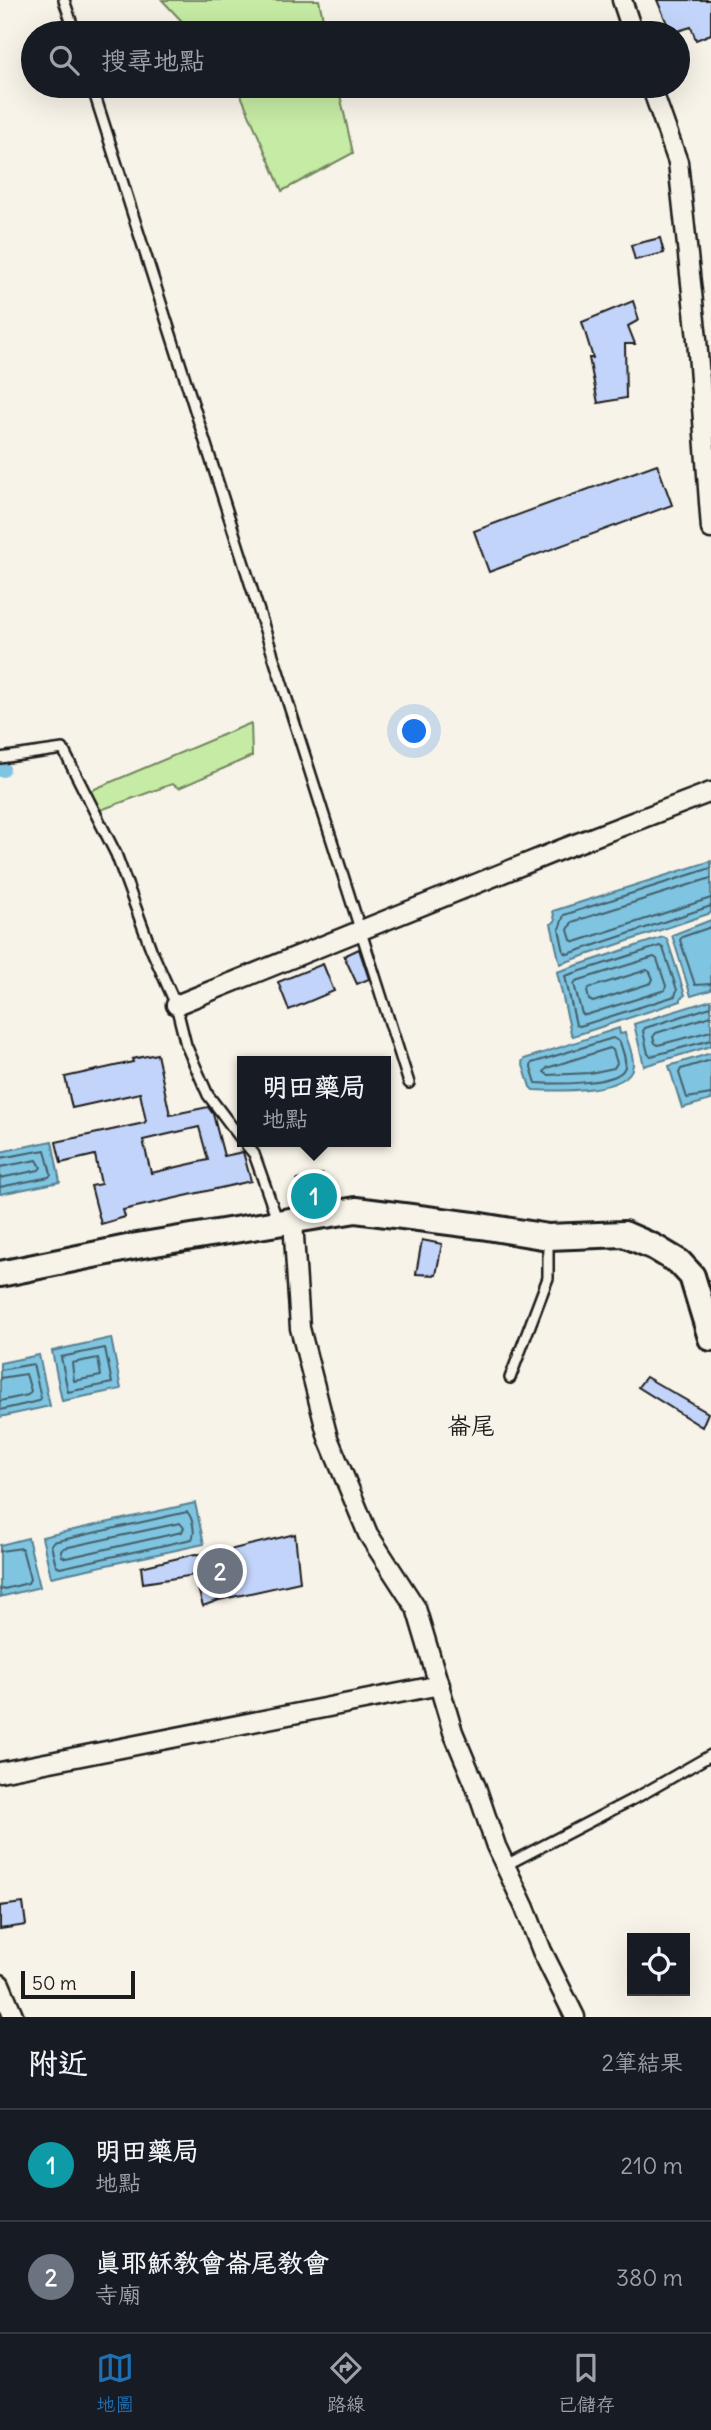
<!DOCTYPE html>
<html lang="zh-TW">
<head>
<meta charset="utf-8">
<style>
  :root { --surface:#171b24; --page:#20242c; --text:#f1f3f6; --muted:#9ea1a6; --line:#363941; --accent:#1f6fb2 }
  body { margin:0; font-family:Delius,"LXGW WenKai TC",sans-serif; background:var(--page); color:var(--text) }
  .controls { position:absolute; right:21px; bottom:21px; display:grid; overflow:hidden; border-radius:0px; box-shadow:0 7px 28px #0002 }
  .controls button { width:63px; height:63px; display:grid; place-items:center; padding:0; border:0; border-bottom:2px solid var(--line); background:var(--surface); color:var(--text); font:35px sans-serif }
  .scale { position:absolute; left:21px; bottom:18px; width:114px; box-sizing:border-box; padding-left:7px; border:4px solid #1c1c1c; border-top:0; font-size:19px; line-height:24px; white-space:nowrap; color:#1c1c1c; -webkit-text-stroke:5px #f7f3e8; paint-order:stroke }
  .you { position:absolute; left:415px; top:732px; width:24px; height:24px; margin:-18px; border:5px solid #fff; border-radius:50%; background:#1a73e8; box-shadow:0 0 0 10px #1a73e833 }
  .badge { display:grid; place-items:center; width:46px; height:46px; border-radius:50%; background:var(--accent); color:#fff; font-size:23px; font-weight:700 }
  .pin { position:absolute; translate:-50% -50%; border:4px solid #fff; box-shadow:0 2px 7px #0006 }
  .popup { position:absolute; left:237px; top:1056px; width:154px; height:91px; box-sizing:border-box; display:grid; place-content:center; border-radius:0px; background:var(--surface); filter:drop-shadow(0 2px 5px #0005); font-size:23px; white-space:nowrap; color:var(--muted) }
  .popup b { font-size:26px; color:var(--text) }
  .popup::after { content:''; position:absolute; left:50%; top:100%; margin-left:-14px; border:14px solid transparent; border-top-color:var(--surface) }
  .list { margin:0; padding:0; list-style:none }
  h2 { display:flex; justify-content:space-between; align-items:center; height:91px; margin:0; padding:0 28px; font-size:30px }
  h2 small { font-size:23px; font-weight:400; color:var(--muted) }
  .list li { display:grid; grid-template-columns:46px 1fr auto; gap:21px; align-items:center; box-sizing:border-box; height:112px; padding:0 28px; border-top:2px solid var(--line) }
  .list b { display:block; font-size:26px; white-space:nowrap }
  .list p { margin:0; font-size:23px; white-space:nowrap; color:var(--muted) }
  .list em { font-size:23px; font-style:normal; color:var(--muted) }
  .icon { flex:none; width:38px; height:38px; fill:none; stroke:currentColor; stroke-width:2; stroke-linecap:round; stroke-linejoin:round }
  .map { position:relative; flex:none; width:711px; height:2017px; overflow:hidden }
  .search { position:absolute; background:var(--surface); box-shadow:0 7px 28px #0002; left:21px; right:21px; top:21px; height:77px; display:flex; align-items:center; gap:18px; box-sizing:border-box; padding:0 24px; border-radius:38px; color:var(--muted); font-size:26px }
  .sheet { height:315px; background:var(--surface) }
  nav { display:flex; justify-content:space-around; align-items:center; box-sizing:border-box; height:98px; border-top:2px solid var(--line); background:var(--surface); font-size:19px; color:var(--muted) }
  nav a { display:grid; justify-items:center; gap:4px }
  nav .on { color:var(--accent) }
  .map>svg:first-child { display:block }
</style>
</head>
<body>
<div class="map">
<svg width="711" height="2017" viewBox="0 0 711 2017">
  <rect width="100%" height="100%" fill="#f7f3e8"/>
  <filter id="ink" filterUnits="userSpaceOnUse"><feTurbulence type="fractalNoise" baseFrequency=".0143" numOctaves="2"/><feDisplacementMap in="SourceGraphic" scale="14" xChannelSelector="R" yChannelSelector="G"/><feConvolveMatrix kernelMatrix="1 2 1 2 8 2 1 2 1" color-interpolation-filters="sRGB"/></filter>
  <g filter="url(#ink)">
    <path fill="#c6eba4" stroke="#718460" stroke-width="2" d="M162 0H319L326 33H193Z
      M237 86H338L353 153 282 191Z
      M251 723 252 756 179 788 172 784 95 812 85 793Z"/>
    <path fill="#7fc4e0" stroke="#578192" stroke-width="2" d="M711 861V913L560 964 551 924 555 921 553 911Z
      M711 920V990L691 996 672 935Z
      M663 937 667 939 685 995 681 998V1001L573 1036 571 1033 557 972Z
      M711 1000V1046L644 1066 634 1024Z
      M619 1028 620 1034 625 1033C628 1042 634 1056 633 1065 630 1094 554 1091 533 1090L530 1087 522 1062 524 1059Z
      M711 1053V1100L682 1108 669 1066Z
      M52 1141 60 1182 0 1194V1152Z
      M111 1338 121 1389 62 1401 52 1351Z
      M39 1355 50 1406 0 1417V1363Z
      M195 1503 204 1544 51 1577 42 1537Z
      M28 1538 40 1587 0 1597V1545Z"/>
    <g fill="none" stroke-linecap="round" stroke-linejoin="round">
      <path stroke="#445f6a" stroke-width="2" d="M711 868 564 915 559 929 564 952 568 954 711 906
        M711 878 572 922 568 930 571 940 575 942 711 898
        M711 927 682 937 680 940 695 985 711 984
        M660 946 663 948 677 990 675 996 580 1026 576 1025 565 976Z
        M654 957 657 959 666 986 665 990 586 1015 582 1014 574 984 576 981Z
        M647 970 650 972 653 979 651 983 593 1002 589 1000 587 991 589 988Z
        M711 1007 645 1028 643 1031 648 1054 651 1056 711 1040
        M711 1016 656 1033 653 1037 655 1043 658 1045 711 1031
        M613 1038 620 1042C622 1050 628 1062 624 1069 616 1085 554 1084 536 1083L531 1067 532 1063Z
        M610 1048 613 1050 617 1063 614 1068 590 1073 548 1075 544 1072 547 1068Z
        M711 1060 681 1069 679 1073 687 1098 711 1094
        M0 1158 45 1150 51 1174 49 1177 0 1187
        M0 1167 37 1160 41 1167 39 1170 0 1178
        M105 1348 112 1383 68 1392 61 1357Z
        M98 1358 101 1376 74 1381 72 1363Z
        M0 1370 33 1364 41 1398 39 1401 0 1410
        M0 1378 26 1374 31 1391 28 1395 0 1401
        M187 1512C192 1516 196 1533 192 1539L60 1568 56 1566 51 1545 53 1542Z
        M180 1523 184 1528 182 1532 66 1558 62 1556 61 1551 64 1548Z
        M0 1551 22 1548 30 1579 28 1583 0 1590"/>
      <path stroke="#7fc4e0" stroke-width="16" d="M0 769H2"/>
    </g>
    <path fill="#c3d4fa" stroke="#1c1c1c" stroke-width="2" fill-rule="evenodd" d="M657 0H711V34L696 40 691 27 671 33Z
      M660 238 664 253 635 260 631 245Z
      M633 301 639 320 628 326 635 344H625L626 398 598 403 589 358H593L582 322Z
      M657 464 672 505 489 572 474 531Z
      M359 949 369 979 357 984 344 956Z
      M323 964 334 991 289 1010 278 982Z
      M157 1054 170 1115 208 1107 213 1114 224 1156 243 1152 251 1181 123 1210 125 1217 101 1224 91 1186 101 1184 95 1155 61 1163 56 1142 144 1123 146 1121 140 1093 72 1108 65 1077 133 1062 132 1059ZM199 1127 208 1160 151 1173 143 1140Z
      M323 1174 328 1200 302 1204 297 1180Z
      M422 1240 442 1244 436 1275 416 1274Z
      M646 1377 708 1413 702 1427 638 1387Z
      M295 1534 300 1582 219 1600 203 1606 194 1575 143 1583 141 1567 195 1554 209 1555Z
      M23 1903 26 1925 0 1929V1906Z"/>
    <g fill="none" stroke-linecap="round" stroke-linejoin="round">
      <defs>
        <path id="lane" d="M64 0 75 33
          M92 86 409 1083
          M0 758 63 749 116 854 151 949 176 1005 186 1045 208 1095 242 1140
          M244 1142 254 1154 278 1222
          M510 1378 548 1278V1239
          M506 1865 641 1795 711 1755"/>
        <path id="street" d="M622 0 633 33
          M651 86 678 162 697 339 711 529
          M176 1005 562 849 711 792
          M293 1221 300 1328 328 1438 368 1534 416 1608 453 1732 476 1787 496 1846 525 1908 542 1951 575 2017
          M0 1772 440 1685
          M0 1984 14 2017"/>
        <path id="secondary" d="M0 1274 137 1246 356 1210 481 1226 548 1237 624 1234 654 1247 679 1262 692 1276 711 1338"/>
      </defs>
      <use href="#lane" stroke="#1c1c1c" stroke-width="14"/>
      <use href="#street" stroke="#1c1c1c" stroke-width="23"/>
      <use href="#secondary" stroke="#1c1c1c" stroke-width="30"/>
      <use href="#lane" stroke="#f7f3e8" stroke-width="9"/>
      <use href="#street" stroke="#f7f3e8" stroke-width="18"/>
      <use href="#secondary" stroke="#f7f3e8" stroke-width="24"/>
    </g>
  </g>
  <g text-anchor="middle" stroke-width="5" stroke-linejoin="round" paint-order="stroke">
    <g font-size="24" fill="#1c1c1c" stroke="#f7f3e8">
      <text x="471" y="1434">崙尾</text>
    </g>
  </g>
</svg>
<div class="controls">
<button><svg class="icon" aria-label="locate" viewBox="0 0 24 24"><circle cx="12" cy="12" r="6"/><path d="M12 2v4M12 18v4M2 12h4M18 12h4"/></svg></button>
</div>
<div class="scale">50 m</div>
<div class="you"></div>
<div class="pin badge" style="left:314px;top:1196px;background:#0f9aa8">1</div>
<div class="popup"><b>明田藥局</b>地點</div>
<div class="pin badge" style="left:220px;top:1571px;background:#6b7280">2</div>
<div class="search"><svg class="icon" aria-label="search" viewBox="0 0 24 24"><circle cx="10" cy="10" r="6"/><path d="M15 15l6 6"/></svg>搜尋地點</div>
</div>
<section class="sheet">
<h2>附近<small>2筆結果</small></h2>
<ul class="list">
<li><span class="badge" style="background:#0f9aa8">1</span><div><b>明田藥局</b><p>地點</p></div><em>210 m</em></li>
<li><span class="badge" style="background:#6b7280">2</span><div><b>真耶穌教會崙尾教會</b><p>寺廟</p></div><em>380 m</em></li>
</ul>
</section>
<nav>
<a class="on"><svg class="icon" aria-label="map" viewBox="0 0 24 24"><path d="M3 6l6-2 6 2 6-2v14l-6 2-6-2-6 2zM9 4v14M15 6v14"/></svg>地圖</a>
<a><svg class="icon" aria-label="directions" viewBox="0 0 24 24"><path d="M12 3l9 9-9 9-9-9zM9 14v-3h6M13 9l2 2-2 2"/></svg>路線</a>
<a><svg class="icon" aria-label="saved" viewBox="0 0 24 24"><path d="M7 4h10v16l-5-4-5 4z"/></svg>已儲存</a>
</nav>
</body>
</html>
